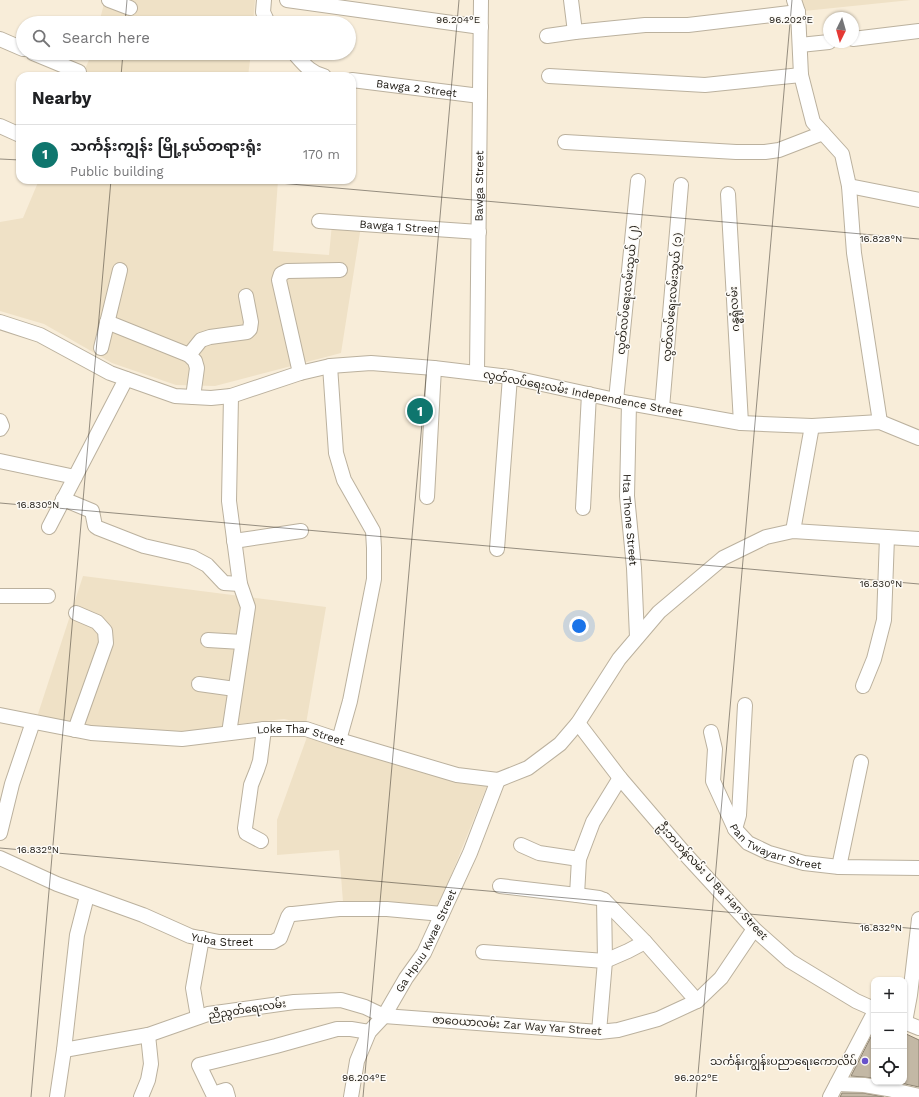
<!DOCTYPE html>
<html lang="en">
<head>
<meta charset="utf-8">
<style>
  :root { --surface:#fff; --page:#f6f6f6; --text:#202124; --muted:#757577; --line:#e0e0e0; --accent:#0f766e }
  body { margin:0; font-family:"Work Sans","Noto Sans Myanmar",sans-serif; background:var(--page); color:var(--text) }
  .controls { position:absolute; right:12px; bottom:12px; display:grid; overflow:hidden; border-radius:8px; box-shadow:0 1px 3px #0004 }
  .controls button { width:36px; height:36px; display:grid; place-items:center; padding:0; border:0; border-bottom:1px solid var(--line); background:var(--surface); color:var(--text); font:20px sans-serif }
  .compass { position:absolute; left:823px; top:12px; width:36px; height:36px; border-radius:50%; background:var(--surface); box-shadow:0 1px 3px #0004; rotate:185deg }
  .you { position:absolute; left:579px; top:626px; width:14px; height:14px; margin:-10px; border:3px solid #fff; border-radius:50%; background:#1a73e8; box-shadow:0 0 0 6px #1a73e833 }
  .badge { display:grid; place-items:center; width:26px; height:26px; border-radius:50%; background:var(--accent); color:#fff; font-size:13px; font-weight:700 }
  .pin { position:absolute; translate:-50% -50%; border:2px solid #fff; box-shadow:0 1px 4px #0006 }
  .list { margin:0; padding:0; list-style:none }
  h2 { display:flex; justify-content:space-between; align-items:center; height:52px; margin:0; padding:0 16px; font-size:17px }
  h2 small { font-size:13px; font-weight:400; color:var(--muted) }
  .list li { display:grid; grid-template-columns:26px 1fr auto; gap:12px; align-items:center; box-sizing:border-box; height:60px; padding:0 16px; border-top:1px solid var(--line) }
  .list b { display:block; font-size:15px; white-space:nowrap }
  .list p { margin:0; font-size:13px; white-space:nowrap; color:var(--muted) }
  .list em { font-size:13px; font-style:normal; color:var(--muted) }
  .icon { flex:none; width:22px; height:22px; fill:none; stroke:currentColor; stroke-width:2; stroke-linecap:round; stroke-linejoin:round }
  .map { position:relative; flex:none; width:919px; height:1097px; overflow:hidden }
  .search { position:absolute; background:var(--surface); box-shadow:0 1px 3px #0004; left:16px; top:16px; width:340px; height:44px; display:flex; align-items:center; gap:10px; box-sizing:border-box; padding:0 14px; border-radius:22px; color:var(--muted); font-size:15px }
  .panel { position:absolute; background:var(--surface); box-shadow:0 1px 3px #0004; left:16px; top:72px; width:340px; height:112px; border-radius:12px }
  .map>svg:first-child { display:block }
</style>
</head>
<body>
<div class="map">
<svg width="919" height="1097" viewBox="0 0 919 1097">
  <rect width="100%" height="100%" fill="#f8edd9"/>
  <path fill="#efe1c6" d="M105 0H255L253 23H99Z
    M801 0H911L804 11Z
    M92 53H251L248 76H82Z
    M39 180H278L273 251 329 255 332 224 361 226 341 353 215 386 176 385 112 363 44 324 0 311V222L23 218Z
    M83 576 326 607 306 724 284 719 238 724 180 733 92 727 37 717Z
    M307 737 457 782 487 786 438 908 386 901 343 902 339 850 277 855V820Z"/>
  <path fill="#c3b8a5" stroke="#8c8270" d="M874 1031V1078L851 1076Z
    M904 1033 919 1040V1087L896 1082H904Z
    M842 1093H863L884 1097H840Z"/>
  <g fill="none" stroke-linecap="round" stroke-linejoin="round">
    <defs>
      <g id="minor">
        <path d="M109 0 130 8"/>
        <path d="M264 0 263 12 268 23"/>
        <path d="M287 0 481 27"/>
        <path d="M571 0 575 32"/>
        <path d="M794 0 798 12 801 75 813 122 842 154 849 186 854 253 880 422"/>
        <path d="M547 36 575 32 645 25H688L798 12"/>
        <path d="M0 39 23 49"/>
        <path d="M853 39 919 31"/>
        <path d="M800 45 829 42"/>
        <path d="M33 53 79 72"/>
        <path d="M294 53C303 63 310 73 324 76"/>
        <path d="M549 76 705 85 801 75"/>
        <path id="s1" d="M352 80 480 96"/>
        <path d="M0 126 20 135"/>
        <path d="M565 142 736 152H765L779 150 823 133"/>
        <path d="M849 186 919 200"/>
        <path d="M728 194 741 423"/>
        <path id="s2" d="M319 221 479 232"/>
        <path d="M0 322 40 335 110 373 175 396 211 398 231 396 300 373 330 366 371 363 434 368 510 377 629 403 741 423 812 426 880 422 919 438"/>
        <path d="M107 322 189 355 195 361 197 368 193 397"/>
        <path d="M101 348 120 270"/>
        <path d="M189 355 201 340 210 337 247 332 250 329 251 322 246 296"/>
        <path d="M330 366 336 453 344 480 373 531 374 548V579L350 701 339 740"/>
        <path id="s3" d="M477 372 481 0"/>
        <path d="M300 373 279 280 281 274 287 271 340 270"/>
        <path d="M616 400 638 181"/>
        <path id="s4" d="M629 403 627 496 634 568 637 637"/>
        <path d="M662 408 681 185"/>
        <path d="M0 421 2 426 0 429"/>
        <path d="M0 461 75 477"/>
        <path d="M427 497 434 368"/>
        <path d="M63 499 92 511 95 526 98 528 144 546 192 557 207 565 224 583 240 584"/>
        <path d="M583 508 589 394"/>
        <path d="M49 527 126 379"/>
        <path d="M793 531 812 426"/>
        <path d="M234 541 301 531"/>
        <path d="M497 549 510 377"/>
        <path d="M0 596H48"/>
        <path d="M208 640 242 642"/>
        <path d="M199 684 235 689"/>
        <path d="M863 686 874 659 884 620 887 537"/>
        <path id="s5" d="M0 715 91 733 182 739 264 729H306L339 740 457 775 498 780 528 768 560 744 578 723 619 659 659 612 723 558 766 537 793 531 919 539"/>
        <path d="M578 723 620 778 686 855 754 929 790 961 856 1001 874 1009"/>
        <path d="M75 730 106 643 105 631 97 622 76 613"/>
        <path id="s6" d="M711 732 715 749 713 781 735 829 748 843 769 853 804 863 839 867 919 868"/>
        <path d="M229 733 248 607 240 584 229 501 231 396"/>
        <path d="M735 829 739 815 745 705"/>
        <path d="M0 833 12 784 33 722"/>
        <path d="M261 841 246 833 245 828 251 785 257 770 260 761 264 729"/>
        <path d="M521 845 539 853 579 859"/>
        <path id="s7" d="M0 858 57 884 143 915 190 936 219 942H273L280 938 288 917 290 914H293L339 909H387L442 914"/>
        <path d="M839 867 861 762"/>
        <path d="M500 886 577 895 599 898 604 900 645 942 697 1001"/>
        <path d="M577 895 579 859 593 822 620 778"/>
        <path d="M483 952 605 961 628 951 645 942"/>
        <path d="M198 1017 193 988 202 938"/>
        <path d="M904 1022 919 1028"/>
        <path d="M905 1022 910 995 919 919"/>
        <path d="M599 1032 605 961 604 900"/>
        <path d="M64 1050 148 1035 208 1014 294 1002 341 1000 365 1007 384 1016 599 1032 618 1030 658 1019 697 1001 721 978 754 929"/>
        <path d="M837 1084 864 1085 888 1089 919 1096"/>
        <path d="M57 1097 64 1050 77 935 87 896"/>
        <path d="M141 1097 148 1080 151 1064 148 1035"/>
        <path d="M228 1097 226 1090 213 1094 199 1065 276 1046 337 1029H351L369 1032"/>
        <path id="s8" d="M351 1097 357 1061 369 1032 384 1016 406 978 424 953 470 853 498 780"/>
        <path d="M830 1097 874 1013"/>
      </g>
    </defs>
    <use href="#minor" stroke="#bbb19e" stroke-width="16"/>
    <use href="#minor" stroke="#fff" stroke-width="14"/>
  </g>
  <path fill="none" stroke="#1d1912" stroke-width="1" stroke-opacity="0.45" d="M125 23 127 0M121 76 123 53M0 159 20 160M245 180 919 239M0 503 919 584M0 848 919 929M31 1097 111 180M363 1097 459 0M696 1097 792 0"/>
  <circle fill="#6752cb" stroke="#fdfbf7" stroke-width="1.5" cx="865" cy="1061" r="4"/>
  <g text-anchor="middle" stroke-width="3" stroke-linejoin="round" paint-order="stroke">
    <g font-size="11" fill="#1d1912" stroke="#fdfbf7">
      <text dy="4" stroke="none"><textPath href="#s1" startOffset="65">Bawga 2 Street</textPath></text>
      <text dy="4" stroke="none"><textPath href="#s3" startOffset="186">Bawga Street</textPath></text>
      <text dy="4" stroke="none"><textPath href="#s2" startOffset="80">Bawga 1 Street</textPath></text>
      <text transform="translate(627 290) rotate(-84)" y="4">လွတ်လပ်ရေးလမ်းသွယ် (၂)</text>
      <text transform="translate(672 297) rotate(-85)" y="4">လွတ်လပ်ရေးလမ်းသွယ် (၁)</text>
      <text transform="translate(734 309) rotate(-93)" y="4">ဂန္ဓရုံလမ်း</text>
      <text transform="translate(583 393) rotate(11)" y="4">လွတ်လပ်ရေးလမ်း Independence Street</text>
      <text dy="4" stroke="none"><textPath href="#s4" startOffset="117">Hta Thone Street</textPath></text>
      <text dy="4" stroke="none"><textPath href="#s5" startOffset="304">Loke Thar Street</textPath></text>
      <text dy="4" stroke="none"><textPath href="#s6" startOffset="148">Pan Twayarr Street</textPath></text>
      <text transform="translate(713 881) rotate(47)" y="4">ဦးဘဟန်လမ်း U Ba Han Street</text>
      <text dy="4" stroke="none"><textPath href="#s7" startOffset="238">Yuba Street</textPath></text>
      <text dy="4" stroke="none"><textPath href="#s8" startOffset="176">Ga Hpuu Kwae Street</textPath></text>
      <text transform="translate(247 1009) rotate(-9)" y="4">ညီညွတ်ရေးလမ်း</text>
      <text transform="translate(517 1025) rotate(4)" y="4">ဇာဝေယာလမ်း Zar Way Yar Street</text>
    </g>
    <g font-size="11" fill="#1d1912" stroke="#fdfbf7" text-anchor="end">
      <text x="857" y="1065">သင်္ကန်းကျွန်းပညာရေးကောလိပ်</text>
    </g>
  </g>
  <g font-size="10" text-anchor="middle" fill="#1d1912" stroke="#fdfbf7" stroke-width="3" stroke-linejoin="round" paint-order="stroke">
    <text x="458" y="23">96.204°E</text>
    <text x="791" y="23">96.202°E</text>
    <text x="881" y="242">16.828°N</text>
    <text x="38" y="508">16.830°N</text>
    <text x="881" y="587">16.830°N</text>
    <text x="38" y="853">16.832°N</text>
    <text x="881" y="931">16.832°N</text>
    <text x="364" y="1081">96.204°E</text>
    <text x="696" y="1081">96.202°E</text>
  </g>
</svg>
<div class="controls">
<button>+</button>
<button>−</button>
<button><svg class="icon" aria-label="locate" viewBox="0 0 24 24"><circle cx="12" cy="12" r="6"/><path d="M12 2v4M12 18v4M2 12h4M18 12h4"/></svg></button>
</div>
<svg class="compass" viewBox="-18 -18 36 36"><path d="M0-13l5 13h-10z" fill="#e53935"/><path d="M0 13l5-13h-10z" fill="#757577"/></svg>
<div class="you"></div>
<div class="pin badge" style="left:420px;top:411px">1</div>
<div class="search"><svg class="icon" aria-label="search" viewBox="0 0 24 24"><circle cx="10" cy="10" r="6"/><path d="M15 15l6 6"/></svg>Search here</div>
<section class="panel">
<h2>Nearby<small></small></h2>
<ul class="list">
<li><span class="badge">1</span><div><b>သင်္ကန်းကျွန်း မြို့နယ်တရားရုံး</b><p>Public building</p></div><em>170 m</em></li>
</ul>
</section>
</div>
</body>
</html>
